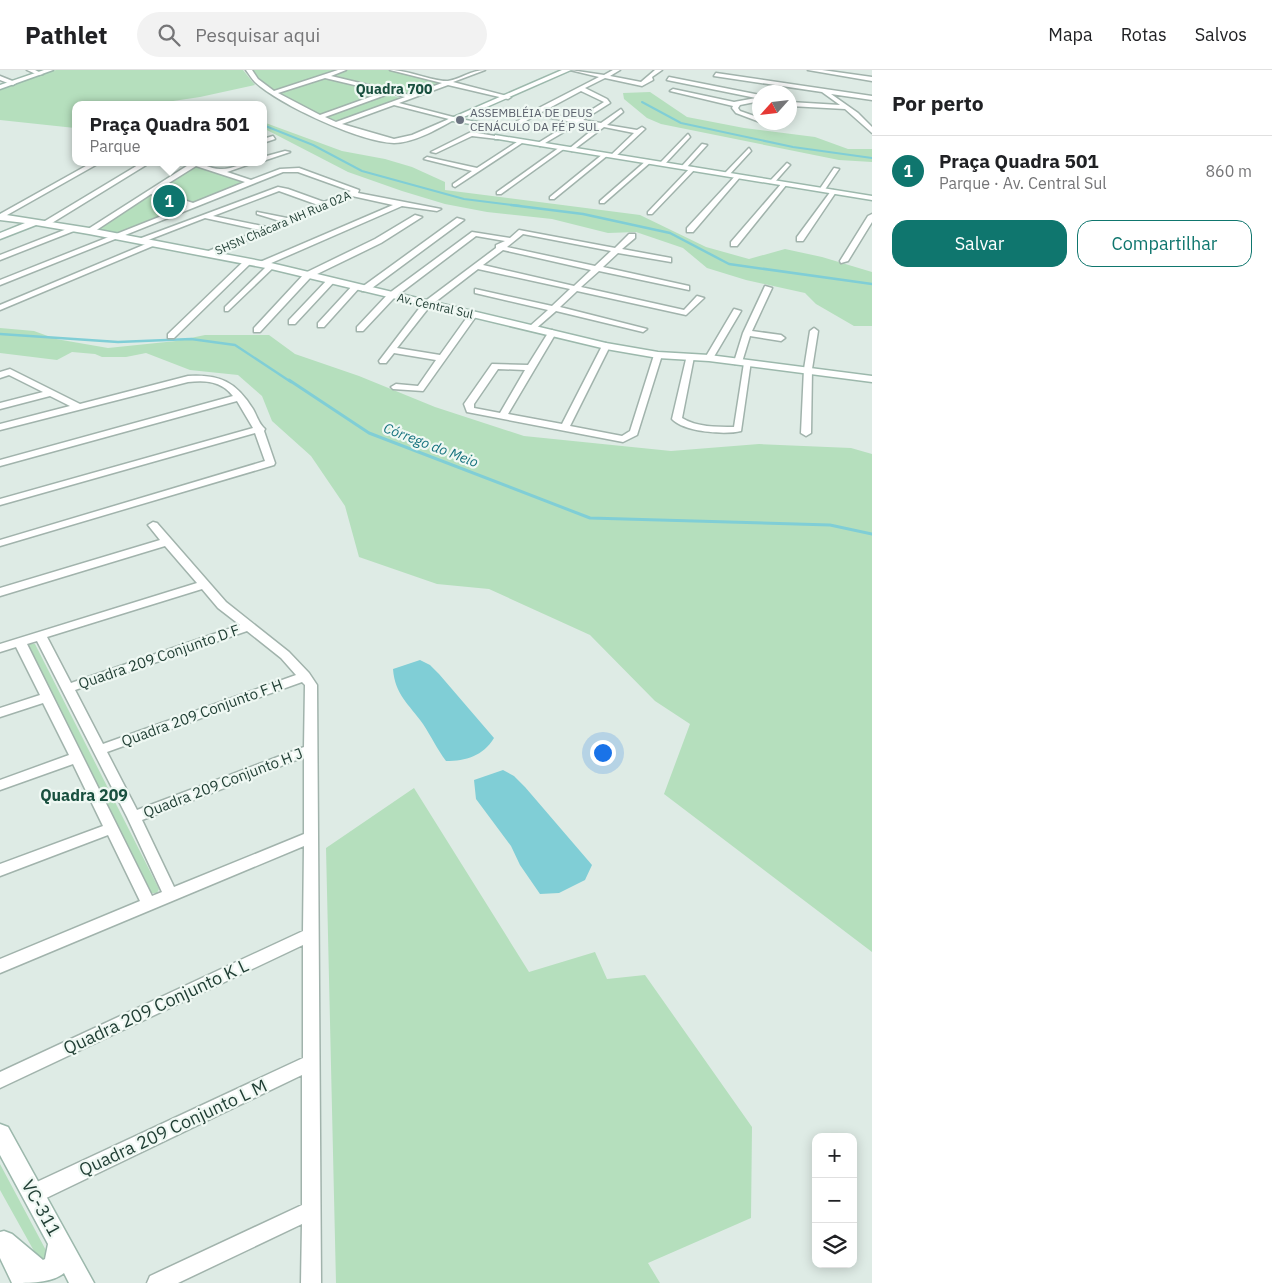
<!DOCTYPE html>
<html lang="pt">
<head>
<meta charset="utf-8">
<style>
  :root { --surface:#fff; --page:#f2f2f2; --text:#202124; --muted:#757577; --line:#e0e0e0; --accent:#0f766e }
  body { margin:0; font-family:"IBM Plex Sans",sans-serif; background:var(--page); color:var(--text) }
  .controls { position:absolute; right:15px; bottom:15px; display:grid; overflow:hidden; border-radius:10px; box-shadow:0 2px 12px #0003 }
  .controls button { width:45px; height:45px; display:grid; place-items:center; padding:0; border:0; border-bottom:1px solid var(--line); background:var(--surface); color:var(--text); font:25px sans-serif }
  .compass { position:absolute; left:752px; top:15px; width:45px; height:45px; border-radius:50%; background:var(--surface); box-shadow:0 2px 12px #0003; rotate:243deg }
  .you { position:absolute; left:602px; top:682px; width:18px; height:18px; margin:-12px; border:4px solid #fff; border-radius:50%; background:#1a73e8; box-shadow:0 0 0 8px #1a73e833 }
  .badge { display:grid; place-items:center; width:32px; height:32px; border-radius:50%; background:var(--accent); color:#fff; font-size:16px; font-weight:700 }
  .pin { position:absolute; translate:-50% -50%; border:2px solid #fff; box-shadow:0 1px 5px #0006 }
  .popup { position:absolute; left:72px; top:31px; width:195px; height:65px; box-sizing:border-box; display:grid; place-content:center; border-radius:10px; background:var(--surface); filter:drop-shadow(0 1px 4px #0005); font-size:16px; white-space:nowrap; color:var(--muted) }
  .popup b { font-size:19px; color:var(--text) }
  .popup::after { content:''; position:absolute; left:50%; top:100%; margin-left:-10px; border:10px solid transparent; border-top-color:var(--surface) }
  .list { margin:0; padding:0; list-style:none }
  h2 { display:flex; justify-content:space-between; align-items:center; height:65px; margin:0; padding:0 20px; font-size:21px }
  h2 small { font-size:16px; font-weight:400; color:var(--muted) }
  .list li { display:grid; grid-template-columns:32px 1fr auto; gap:15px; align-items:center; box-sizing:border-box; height:70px; padding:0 20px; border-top:1px solid var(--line) }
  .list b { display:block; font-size:19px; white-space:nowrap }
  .list p { margin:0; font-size:16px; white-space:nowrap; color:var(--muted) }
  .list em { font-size:16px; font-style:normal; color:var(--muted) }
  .actions { display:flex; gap:10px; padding:15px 20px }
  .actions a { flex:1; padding:11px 0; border:1px solid var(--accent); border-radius:15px; text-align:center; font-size:18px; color:var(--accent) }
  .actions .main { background:var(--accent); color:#fff }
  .icon { flex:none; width:28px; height:28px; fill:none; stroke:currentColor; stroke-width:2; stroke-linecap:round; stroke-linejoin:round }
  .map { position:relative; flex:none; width:872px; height:1213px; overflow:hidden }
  header { display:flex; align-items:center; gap:30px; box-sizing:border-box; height:70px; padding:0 25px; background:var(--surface); border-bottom:1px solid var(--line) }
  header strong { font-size:24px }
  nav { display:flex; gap:28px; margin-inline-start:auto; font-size:18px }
  .search { width:350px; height:45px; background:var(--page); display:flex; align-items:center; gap:12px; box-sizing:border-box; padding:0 18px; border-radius:28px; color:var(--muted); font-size:19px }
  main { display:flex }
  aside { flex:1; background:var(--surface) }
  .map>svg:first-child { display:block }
</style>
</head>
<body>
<header>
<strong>Pathlet</strong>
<div class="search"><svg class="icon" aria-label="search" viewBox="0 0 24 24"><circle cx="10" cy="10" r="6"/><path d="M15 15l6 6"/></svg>Pesquisar aqui</div>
<nav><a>Mapa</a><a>Rotas</a><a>Salvos</a></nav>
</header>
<main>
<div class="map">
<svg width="872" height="1213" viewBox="0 0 872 1213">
  <rect width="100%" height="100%" fill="#deebe5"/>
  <path fill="#b5dfbd" d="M56 0H243L255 15 200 27 146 35H75V58L0 50V20Z
    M251 0H340L278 21C265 20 258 9 251 0Z
    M347 0H388L439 13 410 24H402L331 6Z
    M325 8 382 21 384 22 319 45 277 24Z
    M650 22 687 47 744 58 815 67 848 79H872V92L839 90 661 54 647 48 624 29 623 23Z
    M387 24 400 28 339 51 325 48Z
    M263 52 342 81 385 89 412 97 445 112V120L640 145 706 177 749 189 785 179 822 187 872 202V256H854L816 234 805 223 746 210 707 198 683 178 636 162 608 163 552 149 487 142 445 134 402 121 348 102 263 58Z
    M195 97H201L244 113 115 164 94 161Z
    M0 258 34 261 56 269 108 278 176 271 205 265H269L295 284 359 306 435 337 524 366 671 381 759 374 851 378 872 384V882L664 724 690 654 655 631 590 565 489 519 437 514 359 487 345 436 311 386 272 351 262 326 238 305 190 300 146 283 126 287H102L95 284 72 282 57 290 0 283Z
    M30 574H35L155 811 159 819 157 823H149L28 577Z
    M414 718 529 902 595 882 607 909 645 905 752 1057 751 1148 648 1193 660 1213H336L326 778Z
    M0 1094 49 1186 47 1191 39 1190 0 1120Z"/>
  <path fill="#80ced6" d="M420 590 430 595 439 604 494 668C483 686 466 691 446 691 437 679 431 666 423 654 409 634 395 625 393 599Z
    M503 700 514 706 525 717 592 795 585 810 559 823 540 824 520 795 511 776 476 729 474 710Z"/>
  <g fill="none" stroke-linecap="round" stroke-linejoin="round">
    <path stroke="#80ced6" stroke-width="2" d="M642 32 681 53 793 77 872 88
      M263 55 313 75 362 101 464 129 521 136"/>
    <path stroke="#80ced6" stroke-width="2.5" d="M511 135 583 144 670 163 729 194 872 214
      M0 264 118 272 191 269 235 275 291 312"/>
    <path stroke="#80ced6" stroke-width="3" d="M289 310 369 363 590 448 830 455 872 464"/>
    <defs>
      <path id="street" d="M27 0H35L43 4 38 5Z
        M246 0H252L258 9 274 21 338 0H346L331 6 410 25 442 13 390 0C408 0 434 12 448 11 461 9 471 0 485 0L453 12 511 27 508 29 448 15 399 33 457 48C441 57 415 73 394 73 360 72 280 35 255 12 252 9 249 4 246 0ZM325 8 384 22 320 45 278 23ZM391 23 405 27 336 52 325 47ZM394 35 449 49 412 65 394 69 342 54Z
        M570 0 604 5 613 0H620L610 6 641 12 655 0H662L652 7 653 10 642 16 605 8 585 18 607 29 610 33 583 50 601 53 621 39 623 42 607 55 637 60 642 57 645 59 615 87 610 86 634 63 604 57 572 81 570 78 597 56 579 53 540 76 538 73 572 52 536 45 511 60 506 59 531 42 599 7ZM581 21 604 32 577 49 540 43Z
        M808 0H822L872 7V11Z
        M716 3 872 26V30L831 24 858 43 872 57V63L845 39 790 36V32L840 35 822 22 714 6Z
        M0 6 15 12 16 13 13 15 0 10Z
        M669 7 760 25V31L740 35 738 38 740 41 760 48V52L736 43 732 38 733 36 670 21 673 19 734 32 756 28 667 10Z
        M471 62 501 67 498 69 472 66 436 83 431 82Z
        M688 64 690 67 664 95H660V93Z
        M273 66 275 69 263 73V69Z
        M520 70 525 71 455 117 453 116V114L472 101 424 89 427 87 477 98Z
        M702 74 707 75 686 98H682V96Z
        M560 77 565 78 501 124H497V122Z
        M749 78 751 81 729 105H725V103Z
        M285 81 290 82 263 91V87Z
        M603 84 608 85 554 129H550V127Z
        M647 90 652 91 604 133H600V131Z
        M93 92H101L0 149V144Z
        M143 92H151L47 156 40 154Z
        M189 92C201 92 210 99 220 99 231 100 244 92 256 92L227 102 251 110 280 99 299 98 359 120 358 123 441 139 437 141 402 136 269 194 275 196 228 241H225V237L268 195 260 196V192L393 135 352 126 209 186H206V182L260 160 205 148 143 172 136 170 278 117 288 119 324 132 351 121 298 102H283L0 215V210L187 136 151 124 92 163 85 161 190 94ZM196 96 245 112 193 133 156 121ZM279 121 318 135 287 148 257 142V144L280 151 267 157 213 146Z
        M787 93 790 95 789 96 774 113H770V111Z
        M691 97 696 98 652 144H648V142Z
        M834 98 839 99 824 121H820L819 120Z
        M736 105 741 106 693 162H687V158Z
        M782 113 787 114 737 176H731V172Z
        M833 120 836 122 803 171H797V167L831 121Z
        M872 144V152L848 191 841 193 840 191 868 146Z
        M415 145 422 147 381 173 311 207 260 262H254V258L305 203 375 169Z
        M457 148 464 150 368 221H362V217Z
        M72 157 79 159 0 190V185Z
        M519 160 615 178 629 164H635V168L622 179 671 188V192L618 183 603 197 689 216V220L599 201 581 217 684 240 697 226 704 228 686 245 577 221 560 237 647 259 643 262 556 241 533 261 530 260V256L548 240 475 223V219L552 236 570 219 478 199 430 236 397 278 440 285 470 243 477 245 423 321 393 319 391 317 396 314 418 316 436 290 394 283 386 293H380L379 291 424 232 496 178V175L505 171 476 166 394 228 363 261H357V257L388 224 472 162 510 168ZM523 164 611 181 595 196 507 177ZM503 180 591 200 574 216 483 195Z
        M153 171 160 173 0 240V235Z
        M245 190 252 192 174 268H168V264Z
        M328 209 335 211 295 254H289V250Z
        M353 215 360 217 324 257H318V253Z
        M765 216 772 218 752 261 781 265 785 268 781 271 750 266 742 292 735 294 734 292 743 263Z
        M734 239 741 241 712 290H706L705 288Z
        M814 258 818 261 812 299 811 363 806 366 801 363 804 299 810 261Z
        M552 260 556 263 508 344 562 354 602 276 606 273 610 276 570 356 622 366 630 361 654 285 661 283 662 285 637 365 623 372 467 342 464 334 492 294 528 295 548 263ZM498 299 525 300 500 343 474 338V334Z
        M687 285 694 287 682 348C696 357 717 357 734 357L744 293 751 291 741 361C725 365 684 362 672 349Z
        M10 299 80 334 188 306C220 304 236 312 253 339 257 346 259 354 265 359L264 361 275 393 274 395 0 476V470L265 391 255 363 0 435V429L253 358 237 331 0 396V390L233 326C221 311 206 310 188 312L0 360V354L70 336 50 326 0 339V333L43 322 9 305 0 308V302Z
        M153 452 157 453 226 532 289 582 309 603 317 615 321 1213H301L302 1154 178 1213H147L150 1206 302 1135V1005L40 1131 33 1133 26 1131 24 1124 26 1117 303 988V875L0 1018V1002L303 861 304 776 0 903V889L140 831 108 765 0 806V794L103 756 73 694 0 720V710L69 685 43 633 0 647V638L40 625 16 577 0 582V574L197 513 165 476 0 526V518L160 470 148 455ZM202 519 218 538 240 555 71 613 47 567ZM247 561 281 588 296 605 103 674 75 620ZM37 571 127 747 162 822 152 826 27 574ZM302 612 305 615 304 677 137 740 107 682ZM304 687V764L174 817 142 750Z"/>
      <path id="secondary" d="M44 0H53L0 19V15Z
        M562 0H571L459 49 509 57 513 59 512 61 447 50Z
        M495 65 872 126V130L498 69H495Z
        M0 144 89 158 271 193 606 273 658 282 709 285 872 306V312L709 291 658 288 606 279 271 199 89 164 36 155 0 169V163L25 153 0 150Z
        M0 1054 8 1057 94 1213H69L64 1203C52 1213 29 1213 12 1213L0 1188V1162L4 1161 12 1164 43 1190 45 1189 48 1174 0 1085Z"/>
    </defs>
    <use href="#street" stroke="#a1b3ac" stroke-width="3"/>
    <use href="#secondary" stroke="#9cb8ac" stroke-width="3"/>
    <use href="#street" fill="#fff" fill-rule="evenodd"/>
    <use href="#secondary" fill="#fff" fill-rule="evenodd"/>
  </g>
  <circle fill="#6b7280" stroke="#eff8f3" stroke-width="2" cx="460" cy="50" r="5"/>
  <g text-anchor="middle" stroke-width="4.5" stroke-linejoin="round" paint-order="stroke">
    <g font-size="12" fill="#5b616d" stroke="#eff8f3" text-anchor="start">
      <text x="470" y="47">ASSEMBLÉIA DE DEUS<tspan x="470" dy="14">CENÁCULO DA FÉ P SUL</tspan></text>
    </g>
    <g font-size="12" fill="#1e3c32" stroke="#eff8f3">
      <text transform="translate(283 153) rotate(-23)" y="4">SHSN Chácara NH Rua 02A</text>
      <text transform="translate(435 236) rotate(13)" y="4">Av. Central Sul</text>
    </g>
    <g font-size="14" font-weight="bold" fill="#19503f" stroke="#eff8f3">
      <text x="394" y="24">Quadra 700</text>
    </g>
    <g font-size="14" font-style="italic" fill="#14717d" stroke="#eff8f3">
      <text transform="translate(431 375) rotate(21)" y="5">Córrego do Meio</text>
    </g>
    <g font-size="15" fill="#1e3c32" stroke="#eff8f3">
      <text transform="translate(159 587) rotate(-19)" y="5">Quadra 209 Conjunto D F</text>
      <text transform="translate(202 643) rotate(-20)" y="5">Quadra 209 Conjunto F H</text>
      <text transform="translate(223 713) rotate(-21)" y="5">Quadra 209 Conjunto H J</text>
    </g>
    <g font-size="16" font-weight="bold" fill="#19503f" stroke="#eff8f3">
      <text x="84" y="731">Quadra 209</text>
    </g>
    <g font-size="18" fill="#1e3c32" stroke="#eff8f3">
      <text transform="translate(156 937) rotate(-25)" y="6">Quadra 209 Conjunto K L</text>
      <text transform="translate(173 1058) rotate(-25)" y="6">Quadra 209 Conjunto L M</text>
      <text transform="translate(41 1138) rotate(61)" y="6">VC-311</text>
    </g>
  </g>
</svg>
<div class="controls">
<button>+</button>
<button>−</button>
<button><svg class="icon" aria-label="layers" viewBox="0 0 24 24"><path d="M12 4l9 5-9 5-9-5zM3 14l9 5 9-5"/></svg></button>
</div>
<svg class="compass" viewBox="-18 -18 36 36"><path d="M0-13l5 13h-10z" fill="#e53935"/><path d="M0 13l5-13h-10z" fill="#757577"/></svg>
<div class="you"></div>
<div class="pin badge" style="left:169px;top:131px">1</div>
<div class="popup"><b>Praça Quadra 501</b>Parque</div>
</div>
<aside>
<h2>Por perto<small></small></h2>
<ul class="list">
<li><span class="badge">1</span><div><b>Praça Quadra 501</b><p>Parque · Av. Central Sul</p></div><em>860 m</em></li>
</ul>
<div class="actions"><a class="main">Salvar</a><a>Compartilhar</a></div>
</aside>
</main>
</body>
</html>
